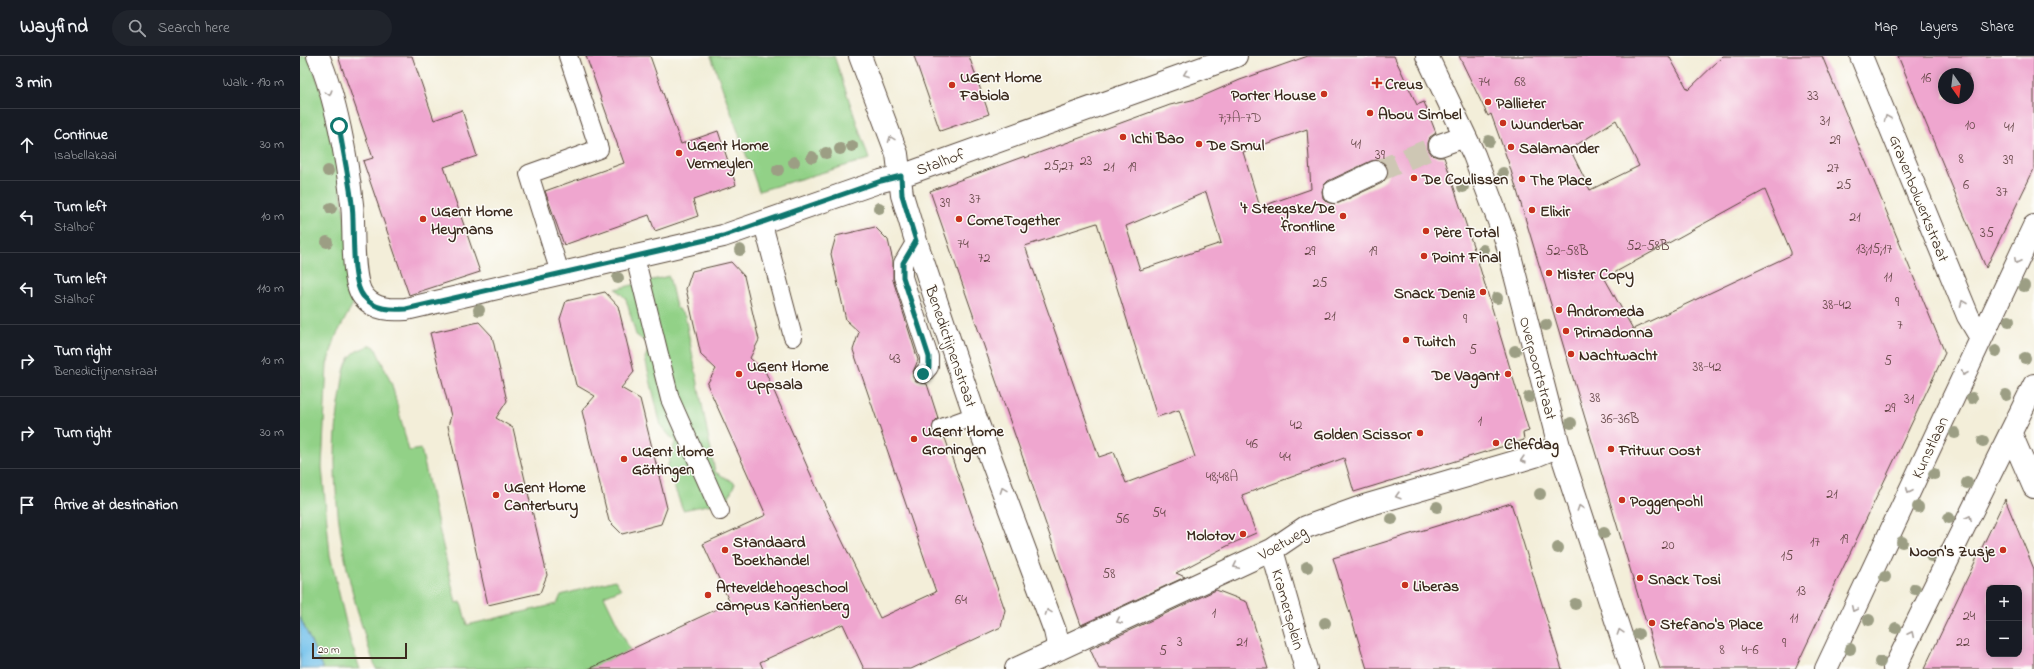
<!DOCTYPE html>
<html lang="en">
<head>
<meta charset="utf-8">
<style>
  :root { --surface:#171b24; --page:#20242c; --text:#f1f3f6; --muted:#9ea1a6; --line:#363941 }
  body { margin:0; font-family:"Indie Flower",sans-serif; background:var(--page); color:var(--text) }
  .controls { position:absolute; right:12px; bottom:12px; display:grid; overflow:hidden; border-radius:8px; box-shadow:0 2px 10px #0003 }
  .controls button { width:36px; height:36px; display:grid; place-items:center; padding:0; border:0; border-bottom:1px solid var(--line); background:var(--surface); color:var(--text); font:20px sans-serif }
  .compass { position:absolute; left:1638px; top:12px; width:36px; height:36px; border-radius:50%; background:var(--surface); box-shadow:0 2px 10px #0003; rotate:166deg }
  .scale { position:absolute; left:12px; bottom:10px; width:95px; box-sizing:border-box; padding-left:4px; border:2px solid #3b2a1e; border-top:0; font-size:11px; line-height:14px; white-space:nowrap; color:#3b2a1e; -webkit-text-stroke:3px #fdfcf7; paint-order:stroke }
  .stop { position:absolute; width:12px; height:12px; margin:-9px; border:3px solid #0f766e; border-radius:50%; background:#fff }
  .stop.end { background:#0f766e; border-color:#fff; box-shadow:0 1px 4px #0008 }
  .list { margin:0; padding:0; list-style:none }
  h2 { display:flex; justify-content:space-between; align-items:center; height:52px; margin:0; padding:0 16px; font-size:17px }
  h2 small { font-size:13px; font-weight:400; color:var(--muted) }
  .list li { display:grid; grid-template-columns:26px 1fr auto; gap:12px; align-items:center; box-sizing:border-box; height:72px; padding:0 16px; border-top:1px solid var(--line) }
  .list b { display:block; font-size:15px; white-space:nowrap }
  .list p { margin:0; font-size:13px; white-space:nowrap; color:var(--muted) }
  .list em { font-size:13px; font-style:normal; color:var(--muted) }
  .icon { flex:none; width:22px; height:22px; fill:none; stroke:currentColor; stroke-width:2; stroke-linecap:round; stroke-linejoin:round }
  .map { position:relative; flex:none; width:1734px; height:613px; overflow:hidden }
  header { display:flex; align-items:center; gap:24px; box-sizing:border-box; height:56px; padding:0 20px; background:var(--surface); border-bottom:1px solid var(--line) }
  header strong { font-size:19px }
  nav { display:flex; gap:22px; margin-inline-start:auto; font-size:14px }
  .search { width:280px; height:36px; background:var(--page); display:flex; align-items:center; gap:10px; box-sizing:border-box; padding:0 14px; border-radius:22px; color:var(--muted); font-size:15px }
  main { display:flex }
  aside { flex:1; background:var(--surface) }
  .map>svg:first-child { display:block }
</style>
</head>
<body>
<header>
<strong>Wayfind</strong>
<div class="search"><svg class="icon" aria-label="search" viewBox="0 0 24 24"><circle cx="10" cy="10" r="6"/><path d="M15 15l6 6"/></svg>Search here</div>
<nav><a>Map</a><a>Layers</a><a>Share</a></nav>
</header>
<main>
<aside>
<h2>3 min<small>Walk · 190 m</small></h2>
<ul class="list">
<li><svg class="icon" aria-label="ahead" viewBox="0 0 24 24"><path d="M12 20V5M6 11l6-6 6 6"/></svg><div><b>Continue</b><p>Isabellakaai</p></div><em>30 m</em></li>
<li><svg class="icon" aria-label="left" viewBox="0 0 24 24"><path d="M17 20v-9H6M10 6l-5 5 5 5"/></svg><div><b>Turn left</b><p>Stalhof</p></div><em>10 m</em></li>
<li><svg class="icon" aria-label="left" viewBox="0 0 24 24"><path d="M17 20v-9H6M10 6l-5 5 5 5"/></svg><div><b>Turn left</b><p>Stalhof</p></div><em>110 m</em></li>
<li><svg class="icon" aria-label="right" viewBox="0 0 24 24"><path d="M7 20v-9h11M14 6l5 5-5 5"/></svg><div><b>Turn right</b><p>Benedictijnenstraat</p></div><em>10 m</em></li>
<li><svg class="icon" aria-label="right" viewBox="0 0 24 24"><path d="M7 20v-9h11M14 6l5 5-5 5"/></svg><div><b>Turn right</b></div><em>30 m</em></li>
<li><svg class="icon" aria-label="arrive" viewBox="0 0 24 24"><path d="M6 21V4h12l-3 4 3 4H6"/></svg><div><b>Arrive at destination</b></div></li>
</ul>
</aside>
<div class="map">
<svg width="1734" height="613" viewBox="0 0 1734 613">
  <rect width="100%" height="100%" fill="#fdfcf7"/>
  <filter id="ink" filterUnits="userSpaceOnUse"><feTurbulence type="fractalNoise" baseFrequency=".025" numOctaves="2"/><feDisplacementMap in="SourceGraphic" scale="8" xChannelSelector="R" yChannelSelector="G"/><feConvolveMatrix kernelMatrix="1 2 1 2 8 2 1 2 1" color-interpolation-filters="sRGB"/></filter>
  <filter id="wash" filterUnits="userSpaceOnUse"><feTurbulence type="fractalNoise" baseFrequency=".012" numOctaves="4" result="noise"/><feDisplacementMap in="SourceGraphic" scale="16" xChannelSelector="R" yChannelSelector="G"/><feGaussianBlur stdDeviation="0.9" result="paint"/><feColorMatrix in="noise" values="0 0 0 0 0 0 0 0 0 0 0 0 0 0 0 0 0 1.4 0 .05"/><feComposite in="paint" operator="in"/></filter>
  <g filter="url(#wash)">
    <rect width="100%" height="100%" fill="#f3eed9"/>
    <path fill="#92d187" stroke="#667e52" d="M0 0H10L32 72 56 242 36 280 27 308 22 411 30 499 50 584 60 613H23L0 561Z
      M411 0H534L569 103 459 135Z
      M369 220 376 251 385 260 415 416 435 427 427 445 383 454 367 412 375 386 361 370 345 302 350 289 336 279 326 243 316 233Z
      M71 289 75 291 92 329 109 395 121 393 156 547 161 546 167 569 257 548 261 539 315 524 321 533 304 540 330 594 290 613H76C45 526 24 428 41 336 43 324 43 308 52 299 56 294 65 292 71 289Z"/>
    <path fill="#70c0eb" stroke="#567584" d="M0 561 23 613H0Z"/>
    <g id="blocks">
      <path fill="#efa6cf" fill-rule="evenodd" d="M38 0H112L134 64 162 54 177 100 144 111 180 216 109 239 63 105 73 102Z
        M286 0H350L381 88 418 75 436 129 393 144 398 160 355 175 349 159 264 189 245 135 324 107Z
        M614 0H669L689 58 640 75Z
        M1008 0H1094L1117 49 1124 46 1136 77 1130 81 1128 87V93L1132 99 1138 101H1144L1176 199 1229 375 1223 377 1224 384 1054 436 1044 402 942 439 956 477 931 488 876 517 885 521 781 569 630 135 725 100V102L870 49 896 43 940 24ZM1007 73 1011 133 960 151 943 96ZM1077 104 1083 106 1087 111 1088 117 1086 123 1082 127 1039 147 1033 148 1027 146 1023 142 1022 135 1024 129 1028 125 1071 105ZM906 136 921 187 840 214 826 170ZM797 167 857 361 879 354 895 401 826 427 814 396 799 401 725 190Z
        M1159 0H1369L1388 34 1423 0H1522L1645 297 1495 613H1360L1209 108 1191 58 1188 60ZM1316 64 1339 110 1290 134 1270 93ZM1465 134 1491 196V199L1333 273 1305 223 1315 220 1314 217Z
        M1598 0H1734V113L1686 212ZM1644 18H1668V42H1644Z
        M575 171 588 184 593 205V224L618 304 613 316V321L616 326 627 328 638 362 634 366 632 375 636 380 645 382 705 554 701 571 611 613H564L543 568 460 606 463 613H289L430 547 403 488 466 459 407 328 416 313 401 299 386 233 392 215 431 206 444 220 459 284 450 302 466 317 518 435 580 562 636 536 553 294 559 276 546 264 531 198 536 180Z
        M305 236 318 250 334 316 321 332 340 343 367 452 361 468 322 478 309 465 282 355 295 340 276 329 260 263 266 245Z
        M179 266 192 280 207 345 196 362 213 372 247 519 240 537 188 549 148 370 151 360 130 277Z
        M1705 443 1734 513V613H1624ZM1689 532H1719V598H1689Z
        M1211 447 1262 613H1067L1033 502Z
        M916 534 947 546 968 613H799L790 593Z"/>
    </g>
  </g>
  <g filter="url(#ink)">
    <use href="#blocks" fill-opacity="0" stroke="#57473a" stroke-width="1"/>
    <g fill="none" stroke-linecap="round" stroke-linejoin="round">
      <path stroke="#cec7b4" stroke-width="22" stroke-dasharray="22 11" stroke-linecap="butt" d="M1076 116 1140 89"/>
      <defs>
        <path id="lane" d="M463 168 493 281
          M616 185 603 207V221L629 301V311L623 318
          M335 201 370 343 420 455
          M260 217 229 118 299 93 268 0
          M642 372 675 360"/>
        <path id="street" d="M18 0C36 41 47 104 52 148 55 170 50 226 64 241 75 254 91 254 106 253L423 180 581 125 601 120 936 0
          M560 0 597 98 602 139 616 185 675 360 755 575 759 593
          M1127 0 1174 99 1206 184 1259 390 1332 613
          M1561 0 1668 260 1681 282
          M1140 89 1165 80
          M1034 136 1076 116
          M1711 378 1734 431
          M972 494 1006 613
          M716 613 972 494 1006 471 1064 450 1235 400 1259 390
          M1526 613 1734 170
          M1594 613 1734 329"/>
      </defs>
      <use href="#lane" stroke="#57473a" stroke-width="20"/>
      <use href="#street" stroke="#57473a" stroke-width="24"/>
      <use href="#lane" stroke="#fff" stroke-width="18"/>
      <use href="#street" stroke="#fff" stroke-width="22"/>
    </g>
    <g fill="#9c9e84">
      <circle cx="1189" cy="85" r="6"/>
      <circle cx="552" cy="90" r="6"/>
      <circle cx="540" cy="93" r="6"/>
      <circle cx="526" cy="97" r="6"/>
      <circle cx="512" cy="101" r="6"/>
      <circle cx="494" cy="106" r="6"/>
      <circle cx="478" cy="114" r="6"/>
      <circle cx="28" cy="115" r="6"/>
      <circle cx="1203" cy="117" r="6"/>
      <circle cx="1163" cy="131" r="6"/>
      <circle cx="31" cy="152" r="6"/>
      <circle cx="579" cy="152" r="6"/>
      <circle cx="27" cy="186" r="6"/>
      <circle cx="440" cy="194" r="6"/>
      <circle cx="1183" cy="194" r="6"/>
      <circle cx="318" cy="222" r="6"/>
      <circle cx="1724" cy="230" r="6"/>
      <circle cx="1197" cy="242" r="6"/>
      <circle cx="179" cy="254" r="6"/>
      <circle cx="1709" cy="265" r="6"/>
      <circle cx="1246" cy="269" r="6"/>
      <circle cx="1215" cy="295" r="6"/>
      <circle cx="1696" cy="295" r="6"/>
      <circle cx="1725" cy="302" r="6"/>
      <circle cx="1706" cy="339" r="6"/>
      <circle cx="1229" cy="341" r="6"/>
      <circle cx="1672" cy="342" r="6"/>
      <circle cx="1271" cy="367" r="6"/>
      <circle cx="1655" cy="377" r="6"/>
      <circle cx="1683" cy="385" r="6"/>
      <circle cx="1634" cy="418" r="6"/>
      <circle cx="1667" cy="427" r="6"/>
      <circle cx="1240" cy="438" r="6"/>
      <circle cx="1137" cy="451" r="6"/>
      <circle cx="1618" cy="451" r="6"/>
      <circle cx="1649" cy="462" r="6"/>
      <circle cx="1092" cy="463" r="6"/>
      <circle cx="1304" cy="477" r="6"/>
      <circle cx="1602" cy="486" r="6"/>
      <circle cx="1258" cy="492" r="6"/>
      <circle cx="1631" cy="500" r="6"/>
      <circle cx="1007" cy="511" r="6"/>
      <circle cx="1585" cy="521" r="6"/>
      <circle cx="1615" cy="533" r="6"/>
      <circle cx="1275" cy="548" r="6"/>
      <circle cx="1569" cy="564" r="6"/>
      <circle cx="1025" cy="567" r="6"/>
      <circle cx="1596" cy="572" r="6"/>
      <circle cx="1338" cy="578" r="6"/>
      <circle cx="1550" cy="593" r="6"/>
      <circle cx="1580" cy="606" r="6"/>
    </g>
    <defs><path id="oneway-chevron" d="M-2-3.5L2.5 0L-2 3.5" fill="none" stroke-width="1.6" stroke-linecap="round" stroke-linejoin="round"/></defs>
    <g stroke="#a79f9a">
      <use href="#oneway-chevron" transform="translate(886 18) rotate(160)"/>
      <use href="#oneway-chevron" transform="translate(29 37) rotate(74)"/>
      <use href="#oneway-chevron" transform="translate(1587 62) rotate(-112)"/>
      <use href="#oneway-chevron" transform="translate(591 83) rotate(-111)"/>
      <use href="#oneway-chevron" transform="translate(1717 205) rotate(116)"/>
      <use href="#oneway-chevron" transform="translate(1663 247) rotate(-112)"/>
      <use href="#oneway-chevron" transform="translate(1664 317) rotate(115)"/>
      <use href="#oneway-chevron" transform="translate(1223 404) rotate(164)"/>
      <use href="#oneway-chevron" transform="translate(703 434) rotate(-110)"/>
      <use href="#oneway-chevron" transform="translate(1609 435) rotate(115)"/>
      <use href="#oneway-chevron" transform="translate(1098 440) rotate(164)"/>
      <use href="#oneway-chevron" transform="translate(1280 452) rotate(-108)"/>
      <use href="#oneway-chevron" transform="translate(1669 462) rotate(-64)"/>
      <use href="#oneway-chevron" transform="translate(936 510) rotate(155)"/>
      <use href="#oneway-chevron" transform="translate(1554 553) rotate(115)"/>
      <use href="#oneway-chevron" transform="translate(748 556) rotate(-110)"/>
      <use href="#oneway-chevron" transform="translate(819 565) rotate(155)"/>
      <use href="#oneway-chevron" transform="translate(1320 576) rotate(-108)"/>
      <use href="#oneway-chevron" transform="translate(1611 578) rotate(-64)"/>
    </g>
  </g>
  <g fill="none" stroke-linecap="round" stroke-linejoin="round" filter="url(#ink)">
    <path stroke="#0f766e" stroke-width="5" d="M39 70C43 96 49 122 52 148 55 170 50 226 64 241 75 254 91 254 106 253L423 180 581 125 601 120 602 139 616 185 603 207V221L629 301V311L623 318"/>
  </g>
  <g fill="#c8321e" stroke="#fdfcf7" stroke-width="1.5">
    <path d="M1075 21h4v4h4v4h-4v4h-4v-4h-4v-4h4z"/>
    <circle cx="652" cy="29" r="4"/>
    <circle cx="1024" cy="38" r="4"/>
    <circle cx="1188" cy="46" r="4"/>
    <circle cx="1070" cy="57" r="4"/>
    <circle cx="1203" cy="67" r="4"/>
    <circle cx="823" cy="81" r="4"/>
    <circle cx="899" cy="88" r="4"/>
    <circle cx="1211" cy="91" r="4"/>
    <circle cx="379" cy="97" r="4"/>
    <circle cx="1114" cy="122" r="4"/>
    <circle cx="1222" cy="123" r="4"/>
    <circle cx="1232" cy="154" r="4"/>
    <circle cx="1043" cy="160" r="4"/>
    <circle cx="123" cy="163" r="4"/>
    <circle cx="659" cy="163" r="4"/>
    <circle cx="1126" cy="175" r="4"/>
    <circle cx="1124" cy="200" r="4"/>
    <circle cx="1249" cy="217" r="4"/>
    <circle cx="1183" cy="236" r="4"/>
    <circle cx="1259" cy="254" r="4"/>
    <circle cx="1266" cy="275" r="4"/>
    <circle cx="1106" cy="284" r="4"/>
    <circle cx="1271" cy="298" r="4"/>
    <circle cx="439" cy="318" r="4"/>
    <circle cx="1208" cy="318" r="4"/>
    <circle cx="1120" cy="377" r="4"/>
    <circle cx="614" cy="383" r="4"/>
    <circle cx="1196" cy="387" r="4"/>
    <circle cx="1311" cy="393" r="4"/>
    <circle cx="324" cy="403" r="4"/>
    <circle cx="196" cy="439" r="4"/>
    <circle cx="1322" cy="444" r="4"/>
    <circle cx="943" cy="478" r="4"/>
    <circle cx="425" cy="494" r="4"/>
    <circle cx="1703" cy="494" r="4"/>
    <circle cx="1340" cy="522" r="4"/>
    <circle cx="1105" cy="529" r="4"/>
    <circle cx="408" cy="539" r="4"/>
    <circle cx="1352" cy="567" r="4"/>
  </g>
  <g text-anchor="middle" stroke-width="3" stroke-linejoin="round" paint-order="stroke">
    <g font-size="14" fill="#68494a">
      <text x="1626" y="26">16</text>
      <text x="1184" y="30">74</text>
      <text x="1220" y="30">68</text>
      <text x="1513" y="44">33</text>
      <text x="940" y="66">7;7A-7D</text>
      <text x="1525" y="69">31</text>
      <text x="1670" y="73">10</text>
      <text x="1709" y="75">41</text>
      <text x="1535" y="88">29</text>
      <text x="1056" y="92">41</text>
      <text x="1080" y="103">39</text>
      <text x="1661" y="107">8</text>
      <text x="1708" y="108">39</text>
      <text x="786" y="109">23</text>
      <text x="759" y="114">25;27</text>
      <text x="809" y="115">21</text>
      <text x="832" y="115">19</text>
      <text x="1533" y="116">27</text>
      <text x="1544" y="133">25</text>
      <text x="1666" y="133">6</text>
      <text x="1702" y="140">37</text>
      <text x="675" y="147">37</text>
      <text x="645" y="151">39</text>
      <text x="1555" y="165">21</text>
      <text x="1687" y="181">35</text>
      <text x="663" y="192">74</text>
      <text x="1348" y="194">52-58B</text>
      <text x="1574" y="197">13;15;17</text>
      <text x="1010" y="199">29</text>
      <text x="1073" y="199">19</text>
      <text x="1267" y="199">52-58B</text>
      <text x="684" y="206">72</text>
      <text x="1588" y="225">11</text>
      <text x="1020" y="231">25</text>
      <text x="1597" y="250">9</text>
      <text x="1537" y="253">38-42</text>
      <text x="1030" y="264">21</text>
      <text x="1165" y="267">9</text>
      <text x="1600" y="273">7</text>
      <text x="1173" y="298">5</text>
      <text x="595" y="307">43</text>
      <text x="1588" y="309">5</text>
      <text x="1407" y="315">38-42</text>
      <text x="1295" y="346">38</text>
      <text x="1609" y="347">31</text>
      <text x="1590" y="356">29</text>
      <text x="1320" y="367">36-36B</text>
      <text x="1180" y="369">1</text>
      <text x="996" y="373">42</text>
      <text x="952" y="392">46</text>
      <text x="985" y="405">44</text>
      <text x="922" y="425">48;48A</text>
      <text x="1532" y="442">21</text>
      <text x="859" y="461">54</text>
      <text x="822" y="467">56</text>
      <text x="1544" y="487">19</text>
      <text x="1515" y="490">17</text>
      <text x="1368" y="493">20</text>
      <text x="1487" y="504">15</text>
      <text x="809" y="522">58</text>
      <text x="1501" y="539">13</text>
      <text x="661" y="548">64</text>
      <text x="914" y="561">1</text>
      <text x="1669" y="564">24</text>
      <text x="1494" y="566">11</text>
      <text x="880" y="590">3</text>
      <text x="942" y="590">21</text>
      <text x="1663" y="590">22</text>
      <text x="1484" y="591">9</text>
      <text x="1422" y="598">8</text>
      <text x="1450" y="598">4-6</text>
      <text x="863" y="599">5</text>
    </g>
    <g font-size="16" font-weight="bold" fill="#3b2a1e" stroke="#fdfcf7" text-anchor="start">
      <text x="660" y="26">UGent Home<tspan x="660" dy="18">Fabiola</tspan></text>
      <text x="1085" y="33">Creus</text>
      <text x="1016" y="44" text-anchor="end">Porter House</text>
      <text x="1196" y="52">Pallieter</text>
      <text x="1078" y="63">Abou Simbel</text>
      <text x="1211" y="73">Wunderbar</text>
      <text x="831" y="87">Ichi Bao</text>
      <text x="387" y="94">UGent Home<tspan x="387" dy="18">Vermeylen</tspan></text>
      <text x="907" y="94">De Smul</text>
      <text x="1219" y="97">Salamander</text>
      <text x="1122" y="128">De Coulissen</text>
      <text x="1230" y="129">The Place</text>
      <text x="1035" y="157" text-anchor="end">'t Steegske/De<tspan x="1035" dy="18">frontline</tspan></text>
      <text x="131" y="160">UGent Home<tspan x="131" dy="18">Heymans</tspan></text>
      <text x="1240" y="160">Elixir</text>
      <text x="667" y="169">ComeTogether</text>
      <text x="1134" y="181">Père Total</text>
      <text x="1132" y="206">Point Final</text>
      <text x="1257" y="223">Mister Copy</text>
      <text x="1175" y="242" text-anchor="end">Snack Deniz</text>
      <text x="1267" y="260">Andromeda</text>
      <text x="1274" y="281">Primadonna</text>
      <text x="1114" y="290">Twitch</text>
      <text x="1279" y="304">Nachtwacht</text>
      <text x="447" y="315">UGent Home<tspan x="447" dy="18">Uppsala</tspan></text>
      <text x="1200" y="324" text-anchor="end">De Vagant</text>
      <text x="622" y="380">UGent Home<tspan x="622" dy="18">Groningen</tspan></text>
      <text x="1112" y="383" text-anchor="end">Golden Scissor</text>
      <text x="1204" y="393">Chefdag</text>
      <text x="1319" y="399">Frituur Oost</text>
      <text x="332" y="400">UGent Home<tspan x="332" dy="18">Göttingen</tspan></text>
      <text x="204" y="436">UGent Home<tspan x="204" dy="18">Canterbury</tspan></text>
      <text x="1330" y="450">Poggenpohl</text>
      <text x="935" y="484" text-anchor="end">Molotov</text>
      <text x="433" y="491">Standaard<tspan x="433" dy="18">Boekhandel</tspan></text>
      <text x="1695" y="500" text-anchor="end">Noon's Zusje</text>
      <text x="1348" y="528">Snack Tosi</text>
      <text x="1113" y="535">Liberas</text>
      <text x="416" y="536">Arteveldehogeschool<tspan x="416" dy="18">campus Kantienberg</tspan></text>
      <text x="1360" y="573">Stefano's Place</text>
    </g>
    <g font-size="16" fill="#3b2a1e" stroke="#fdfcf7">
      <text transform="translate(640 105) rotate(-20)" y="6">Stalhof</text>
      <text transform="translate(1620 142) rotate(68)" y="6">Gravenbolwerkstraat</text>
      <text transform="translate(652 290) rotate(71)" y="6">Benedictijnenstraat</text>
      <text transform="translate(1239 312) rotate(75)" y="6">Overpoortstraat</text>
      <text transform="translate(1629 391) rotate(-65)" y="6">Kunstlaan</text>
      <text transform="translate(982 486) rotate(-30)" y="6">Voetweg</text>
      <text transform="translate(989 553) rotate(74)" y="6">Kramersplein</text>
    </g>
  </g>
</svg>
<div class="controls">
<button>+</button>
<button>−</button>
</div>
<svg class="compass" viewBox="-18 -18 36 36"><path d="M0-13l5 13h-10z" fill="#e53935"/><path d="M0 13l5-13h-10z" fill="#9ea1a6"/></svg>
<div class="scale">20 m</div>
<div class="stop" style="left:39px;top:70px"></div>
<div class="stop end" style="left:623px;top:318px"></div>
</div>
</main>
</body>
</html>
